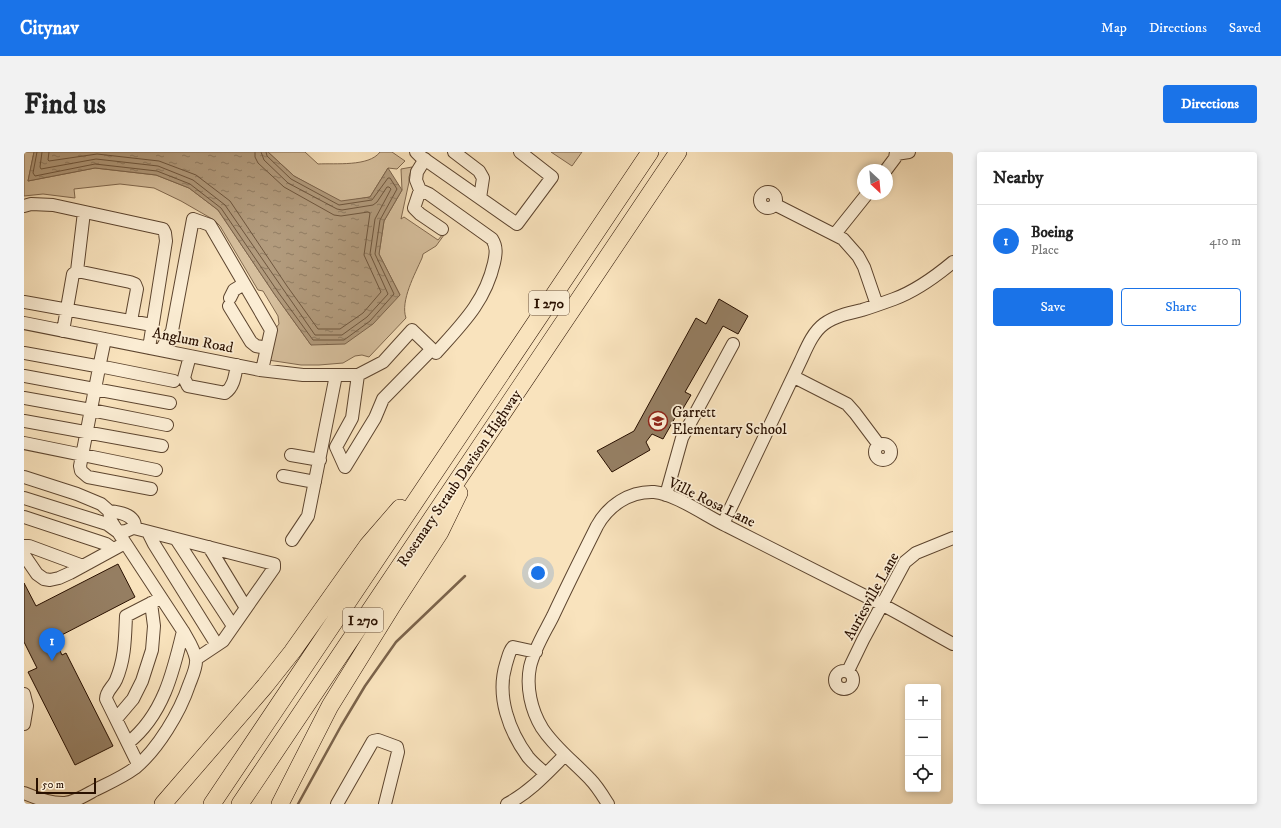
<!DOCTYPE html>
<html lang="en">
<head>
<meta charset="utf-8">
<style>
  :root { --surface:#fff; --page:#f2f2f2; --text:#222; --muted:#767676; --line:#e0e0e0; --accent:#1a73e8 }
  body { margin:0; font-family:"IM FELL DW Pica",serif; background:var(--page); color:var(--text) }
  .controls { position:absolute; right:12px; bottom:12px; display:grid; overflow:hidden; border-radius:4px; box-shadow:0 2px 6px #0003 }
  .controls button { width:36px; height:36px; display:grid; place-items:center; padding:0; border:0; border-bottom:1px solid var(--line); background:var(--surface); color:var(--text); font:20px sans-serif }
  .compass { position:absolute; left:833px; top:12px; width:36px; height:36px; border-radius:50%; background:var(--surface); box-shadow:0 2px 6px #0003; rotate:154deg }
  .scale { position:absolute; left:12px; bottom:10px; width:60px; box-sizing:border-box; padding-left:4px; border:2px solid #291000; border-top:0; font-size:11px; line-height:14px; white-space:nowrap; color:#291000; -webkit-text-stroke:3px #fbedd4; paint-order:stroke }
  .you { position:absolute; left:514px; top:421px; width:14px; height:14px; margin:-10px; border:3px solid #fff; border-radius:50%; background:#1a73e8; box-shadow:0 0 0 6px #1a73e833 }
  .badge { display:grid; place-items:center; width:26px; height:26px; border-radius:50%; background:var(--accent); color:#fff; font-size:13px; font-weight:700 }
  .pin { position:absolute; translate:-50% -33px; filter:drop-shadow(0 1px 2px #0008) }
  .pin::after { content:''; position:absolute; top:21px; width:14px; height:12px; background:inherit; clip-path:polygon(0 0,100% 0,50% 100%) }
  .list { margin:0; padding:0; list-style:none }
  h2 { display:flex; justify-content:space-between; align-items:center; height:52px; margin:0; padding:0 16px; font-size:17px }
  h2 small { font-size:13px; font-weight:400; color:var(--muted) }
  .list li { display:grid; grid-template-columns:26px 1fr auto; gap:12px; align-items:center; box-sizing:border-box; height:72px; padding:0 16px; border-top:1px solid var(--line) }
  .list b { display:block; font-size:15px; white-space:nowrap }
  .list p { margin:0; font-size:13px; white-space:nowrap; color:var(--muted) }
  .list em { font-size:13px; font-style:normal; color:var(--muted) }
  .actions { display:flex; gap:8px; padding:12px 16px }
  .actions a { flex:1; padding:9px 0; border:1px solid var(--accent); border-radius:4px; text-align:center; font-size:14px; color:var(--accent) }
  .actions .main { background:var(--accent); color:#fff }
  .icon { flex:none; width:22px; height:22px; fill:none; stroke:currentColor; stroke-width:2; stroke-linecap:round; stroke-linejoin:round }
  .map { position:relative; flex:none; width:929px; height:652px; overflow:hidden; border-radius:4px }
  header { display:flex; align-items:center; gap:24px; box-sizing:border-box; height:56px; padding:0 20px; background:var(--accent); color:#fff }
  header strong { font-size:19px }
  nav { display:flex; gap:22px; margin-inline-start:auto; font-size:14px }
  .intro { display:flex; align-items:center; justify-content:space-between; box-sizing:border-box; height:96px; padding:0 24px }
  h1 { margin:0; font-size:28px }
  .button { padding:10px 18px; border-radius:4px; background:var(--accent); color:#fff; font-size:14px; font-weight:700 }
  main { display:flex; gap:24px; padding:0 24px }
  aside { flex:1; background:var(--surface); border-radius:4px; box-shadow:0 2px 6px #0003 }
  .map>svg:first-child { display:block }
</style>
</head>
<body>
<header>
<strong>Citynav</strong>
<nav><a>Map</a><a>Directions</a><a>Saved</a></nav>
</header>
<div class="intro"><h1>Find us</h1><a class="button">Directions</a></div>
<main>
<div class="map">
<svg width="929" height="652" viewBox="0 0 929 652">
  <defs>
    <pattern id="water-ripples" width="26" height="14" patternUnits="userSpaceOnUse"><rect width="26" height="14" fill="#b29b7d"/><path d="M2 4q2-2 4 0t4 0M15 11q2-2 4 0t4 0" fill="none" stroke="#917d64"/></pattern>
  </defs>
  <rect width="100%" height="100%" fill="#f9e3bd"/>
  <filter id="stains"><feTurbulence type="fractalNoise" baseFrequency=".005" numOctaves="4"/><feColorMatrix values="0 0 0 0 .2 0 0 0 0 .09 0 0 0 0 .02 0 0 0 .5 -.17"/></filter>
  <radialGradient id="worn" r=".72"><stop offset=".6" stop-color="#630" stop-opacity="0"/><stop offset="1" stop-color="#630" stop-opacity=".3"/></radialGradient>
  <path fill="#d6bf9d" stroke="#80684e" d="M0 0H10L4 29 71 16 132 23 165 36 194 58 251 143 287 193 376 143 355 102 360 69 378 38 377 17 388 15 385 25V30L377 67 380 65 414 88 419 82 420 83 412 94 399 102 398 106C391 122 376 149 382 166L345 205 338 203 331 204 319 211 295 213H277L244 208 251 177 255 172 254 164 239 139 234 138 196 74 190 68 157 49 130 36 96 32 50 37 51 46 19 42 0 44Z
    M244 0H281L294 12C311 11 345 15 356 0H368L381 9 373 17 364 16 346 45 317 50 270 24Z
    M527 0H558L548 14Z"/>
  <path fill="url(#water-ripples)" stroke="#7b634b" d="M10 0H244L270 24 317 49 346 45 364 16 378 38 360 69 355 102 376 143 349 172 321 192 287 193 251 143 194 58 165 36 132 23 71 16 4 29Z"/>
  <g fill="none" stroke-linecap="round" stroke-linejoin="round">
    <path stroke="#6e563e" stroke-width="1" d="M13 0 9 21 11 24 71 12 133 19 166 32 197 56 254 140 289 188H320L346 169 370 142 351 102 356 68 373 37 366 26H364L348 48 315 53 267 27 243 4 242 0
      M18 0 16 15 17 17 72 7 134 14 169 28 201 53 259 137 291 183H318L343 165 364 142 346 102 351 67 367 37 365 35H363L353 50 349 53 318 58 313 57 264 31 240 8 237 0
      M25 0 24 8 25 9 73 2 135 9 172 23 206 49 263 134 294 177H316L339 161 357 140 340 103 346 61 344 60 317 64 310 63 260 35 234 11 231 5V0"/>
    <path stroke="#7b634b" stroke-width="2.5" d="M274 652 317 574 341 534 372 490 441 424"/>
  </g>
  <path fill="#957e62" stroke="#291000" d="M695 147 724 164 714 182 699 174 661 240 667 243 654 265 652 264 639 287 628 282 622 290 626 298 588 320 573 299 610 279 672 166 682 172Z
    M94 412 111 445 30 487 38 503 42 501 89 594 51 613 4 520 13 516 0 490V431L12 454Z"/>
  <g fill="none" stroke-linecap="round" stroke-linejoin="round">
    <defs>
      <path id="minor" d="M392 0 396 4 493 72 528 25 496 0
        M430 0 455 19 459 26 456 46
        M872 2 885 0
        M401 7 393 20 392 28 396 38 390 56 396 62 418 77
        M862 18 871 6 872 0
        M736 48a8 8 0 1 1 16 0a8 8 0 1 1-16 0Z
        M752 53 819 87 834 104 840 115 853 153
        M0 54 7 52 29 53 139 77 141 81 142 89 125 196
        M811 82 843 42
        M53 119 60 60
        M206 146 210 138 220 132
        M0 150 128 173
        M205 154 227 190 232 194 243 196
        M0 171 236 218 279 223H334L359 210 388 178 412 201C438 172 461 150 470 111 472 102 473 95 468 87L405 42 396 38
        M39 179 49 122 53 119 106 130 111 132 113 137 107 169
        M137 198 148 179 169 67 186 73 247 178 238 218
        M0 201 72 214 76 211 81 187
        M166 204 160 226 164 234 201 241C210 235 211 223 213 213
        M76 211 56 314 57 319 64 325 127 337
        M75 214 150 229
        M334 223 328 266 312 295 321 315 351 266 359 247 408 197
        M0 224 146 251
        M770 225 823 252 831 261 855 293
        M0 246 67 258 143 273
        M0 269 138 294
        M0 291 132 318
        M851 300a8 8 0 1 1 16 0a8 8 0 1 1-16 0Z
        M267 303 296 308
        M259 324 291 330
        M0 325 53 342 77 352 85 359 87 369 94 380 102 379 111 375C111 362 94 360 85 359
        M642 343 658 286 709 192
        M0 346 83 372 94 380 159 479C164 488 170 496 172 507 173 515 168 525 165 533 156 560 134 597 111 616 99 625 85 631 71 638 62 643 51 650 41 651 27 652 12 646 0 641
        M0 365 82 392 89 397
        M699 372 777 208C783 195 789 180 800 172 811 164 825 161 838 158 848 155 859 151 870 147 892 139 911 125 929 110
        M110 376 250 412V416L199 489 172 507
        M124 380 130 392 193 493
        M152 387 209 474
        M268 388 284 364 312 223
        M0 394H5L59 414
        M185 395 222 456
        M0 403 13 422 20 427 26 428 35 426 46 421 101 391
        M512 500 489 495C485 499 484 506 482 512 472 544 485 579 504 605 509 611 516 617 522 622
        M811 528a9 9 0 1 1 18 0a9 9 0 1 1-18 0Z
        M824 519 839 488 881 410 892 401 929 386
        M0 542 3 554 0 572
        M92 567 109 547 118 529 128 498 130 474 127 451
        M104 591C139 563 149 521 159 479
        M114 612 82 547C82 539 89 535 92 528 101 507 101 487 102 464L137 446
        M313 652 349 589 354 588 373 595 374 600 361 652
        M483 652C506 640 523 621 541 603
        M584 652C579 644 573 634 566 627 550 610 531 596 518 576 507 558 502 535 506 515 510 497 521 480 529 464 543 434 558 404 573 374 584 354 605 339 630 340 652 342 682 364 703 374 755 400 806 426 857 452 882 465 905 479 929 492"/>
      <path id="highway" d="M139 652 241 534 268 500 344 393 376 356
        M188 652 626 0
        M216 652 654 0
        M256 652 306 554 368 454 416 380 435 341"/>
    </defs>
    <use href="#minor" stroke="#5d452f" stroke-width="14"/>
    <use href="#highway" stroke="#291000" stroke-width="18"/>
    <use href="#minor" stroke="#fbedd4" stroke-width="12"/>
    <use href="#highway" stroke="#f9e3bd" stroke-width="17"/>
  </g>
  <defs>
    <symbol id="school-ring" viewBox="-11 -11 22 22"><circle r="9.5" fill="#fbedd4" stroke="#8f2418" stroke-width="1.5"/><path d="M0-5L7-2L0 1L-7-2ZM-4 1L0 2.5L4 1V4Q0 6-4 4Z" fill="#8f2418"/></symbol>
  </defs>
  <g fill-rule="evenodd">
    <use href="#school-ring" x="623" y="258" width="22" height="22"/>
  </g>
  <g text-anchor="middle" stroke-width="3.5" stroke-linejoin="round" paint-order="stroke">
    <g fill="#fbedd4" stroke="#685240" stroke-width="1">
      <rect x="505" y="139" width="40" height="24" rx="3"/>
      <rect x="319" y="456" width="40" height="24" rx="3"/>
    </g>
    <g font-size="14" font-weight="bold" fill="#291000">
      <text x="525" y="156">I 270</text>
      <text x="339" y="473">I 270</text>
    </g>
    <g font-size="15" fill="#291000" stroke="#fbedd4">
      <text transform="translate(169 188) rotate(11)" y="5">Anglum Road</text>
      <text transform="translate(435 326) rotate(-56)" y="5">Rosemary Straub Davison Highway</text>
      <text transform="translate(688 350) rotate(26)" y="5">Ville Rosa Lane</text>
      <text transform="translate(847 444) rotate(-61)" y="5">Auriesville Lane</text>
    </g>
    <g font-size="15" fill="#291000" stroke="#fbedd4" text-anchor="start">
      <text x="648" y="265">Garrett<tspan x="648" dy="17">Elementary School</tspan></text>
    </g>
  </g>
  <rect width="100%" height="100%" filter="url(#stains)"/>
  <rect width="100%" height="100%" fill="url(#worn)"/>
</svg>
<div class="controls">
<button>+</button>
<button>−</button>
<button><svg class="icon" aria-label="locate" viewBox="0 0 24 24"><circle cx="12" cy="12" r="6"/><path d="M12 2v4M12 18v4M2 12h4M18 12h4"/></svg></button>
</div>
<svg class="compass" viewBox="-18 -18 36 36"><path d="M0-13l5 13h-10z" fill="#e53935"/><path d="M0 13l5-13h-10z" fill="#767676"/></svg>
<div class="scale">50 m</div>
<div class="you"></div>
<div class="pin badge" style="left:28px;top:509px">1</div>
</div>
<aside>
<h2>Nearby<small></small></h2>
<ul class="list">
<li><span class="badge">1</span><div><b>Boeing</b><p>Place</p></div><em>410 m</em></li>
</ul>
<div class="actions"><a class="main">Save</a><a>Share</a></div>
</aside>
</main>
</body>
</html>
